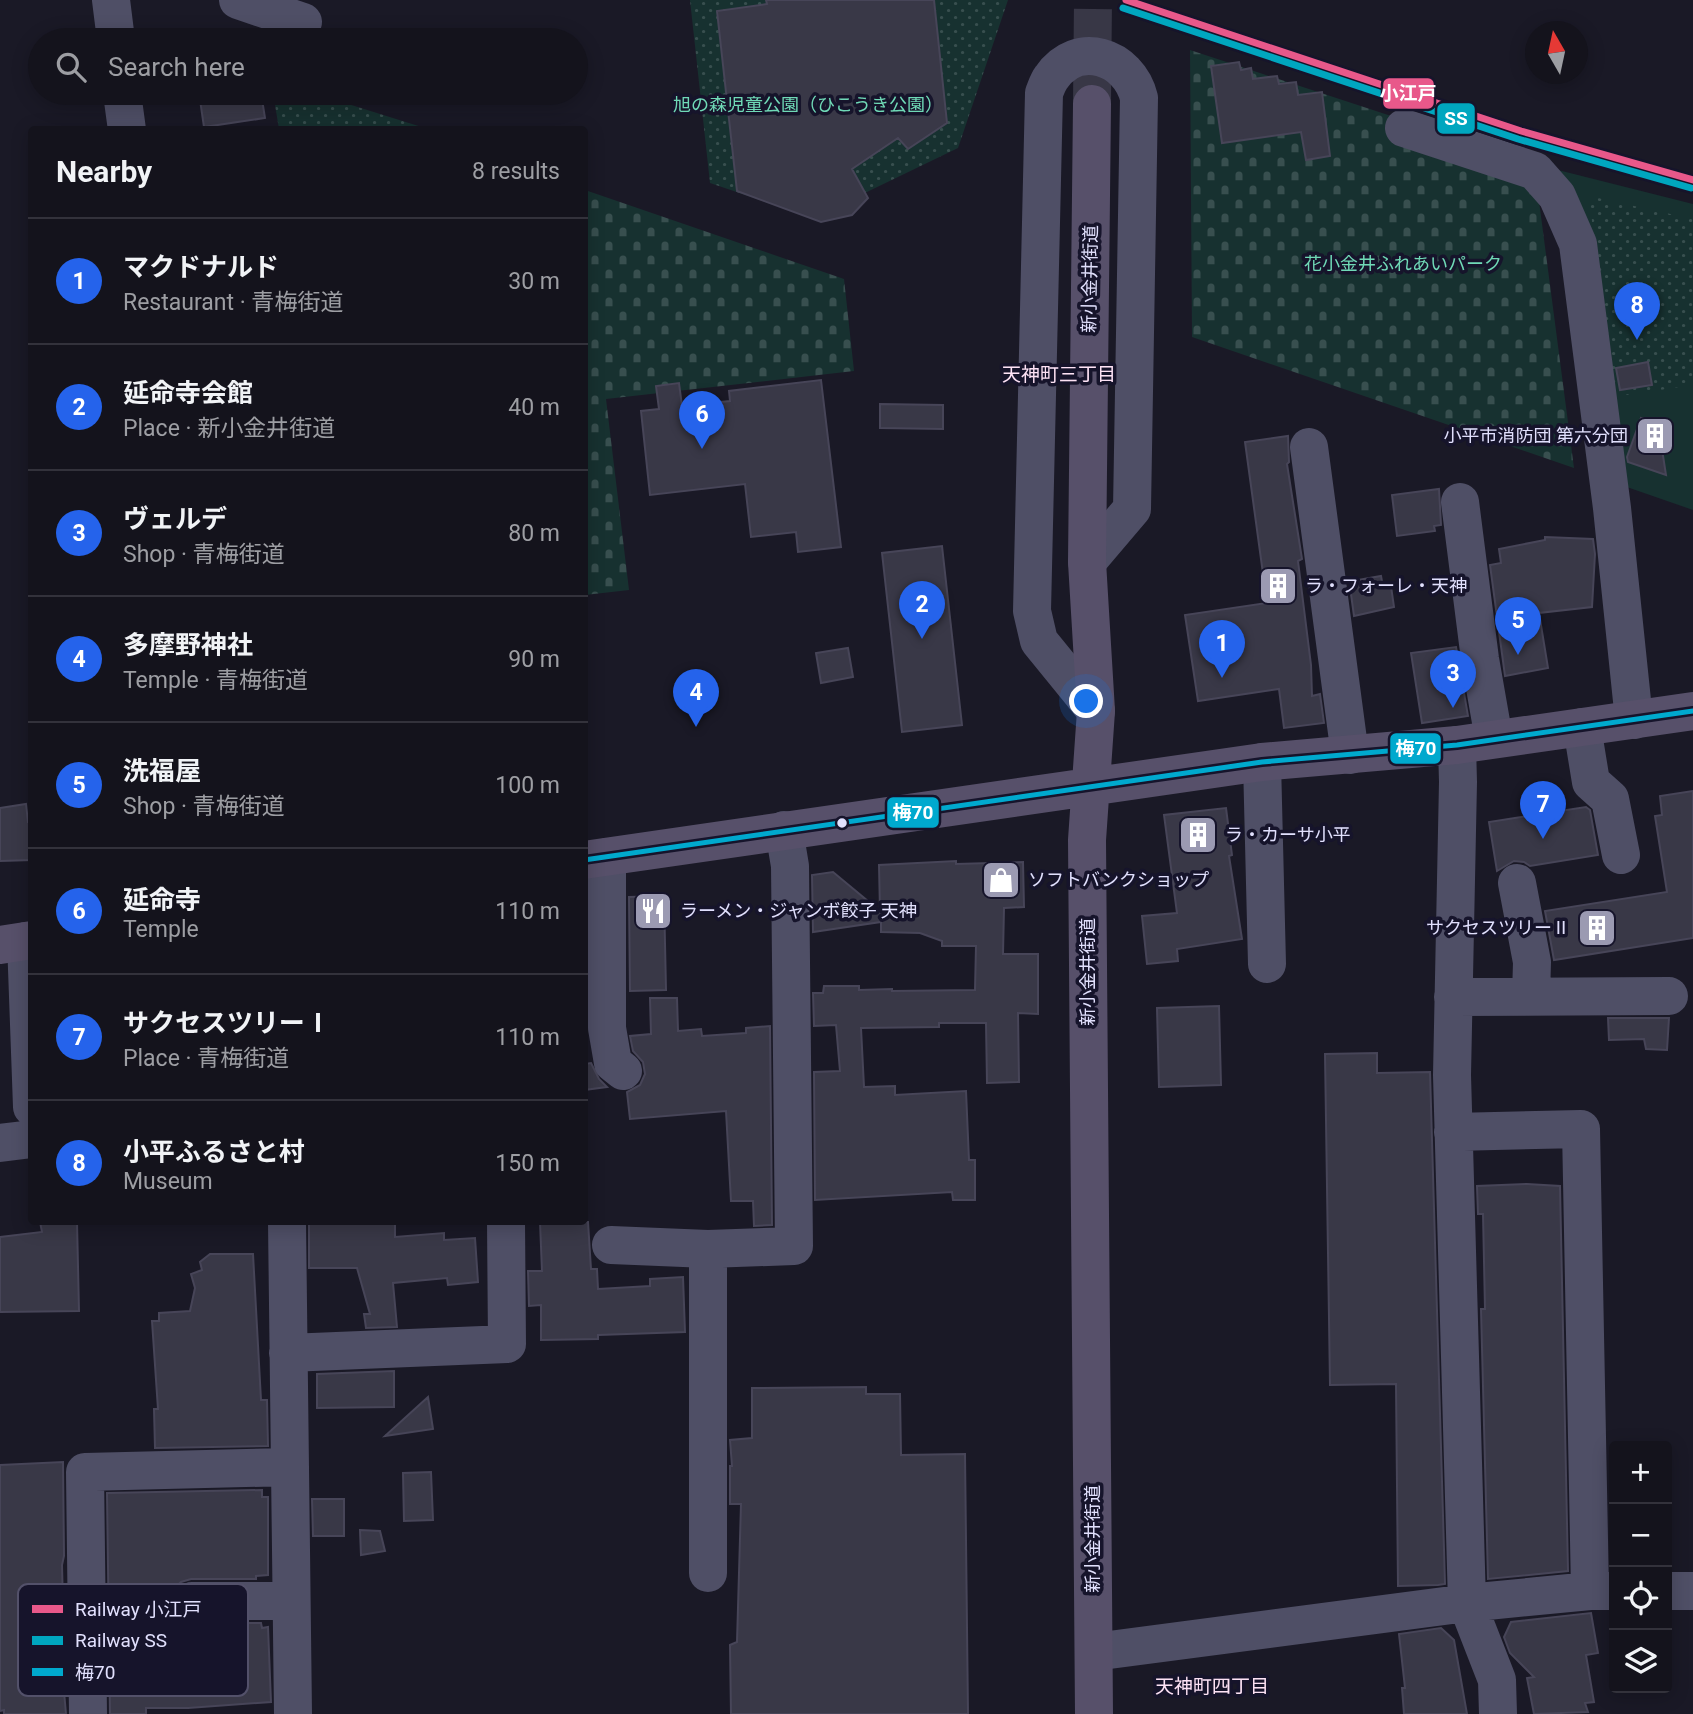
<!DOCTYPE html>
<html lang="en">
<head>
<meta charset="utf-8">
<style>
  :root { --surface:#14131c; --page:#212029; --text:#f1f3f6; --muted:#9d9ea3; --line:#33323b; --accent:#2563eb }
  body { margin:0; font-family:Roboto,"Noto Sans JP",sans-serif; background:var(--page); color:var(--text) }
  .controls { position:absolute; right:21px; bottom:21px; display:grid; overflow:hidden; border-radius:7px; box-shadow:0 4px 18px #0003 }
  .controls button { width:63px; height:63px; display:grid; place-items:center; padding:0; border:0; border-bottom:2px solid var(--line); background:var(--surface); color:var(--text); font:35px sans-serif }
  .compass { position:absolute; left:1525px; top:21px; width:63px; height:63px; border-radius:50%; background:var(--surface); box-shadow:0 4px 18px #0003; rotate:351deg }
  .you { position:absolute; left:1087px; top:702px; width:24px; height:24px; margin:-18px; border:5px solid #fff; border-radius:50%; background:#1a73e8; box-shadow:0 0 0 10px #1a73e833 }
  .badge { display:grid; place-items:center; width:46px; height:46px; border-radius:50%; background:var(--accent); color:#fff; font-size:23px; font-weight:700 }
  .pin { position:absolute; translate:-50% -58px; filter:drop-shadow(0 2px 4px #0008) }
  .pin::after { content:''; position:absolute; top:37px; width:24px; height:21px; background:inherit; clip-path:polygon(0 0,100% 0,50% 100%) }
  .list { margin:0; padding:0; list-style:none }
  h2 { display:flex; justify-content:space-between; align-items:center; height:91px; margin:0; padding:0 28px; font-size:30px }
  h2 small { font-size:23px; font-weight:400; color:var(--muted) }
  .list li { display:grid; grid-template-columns:46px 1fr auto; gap:21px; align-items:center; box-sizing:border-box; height:126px; padding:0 28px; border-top:2px solid var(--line) }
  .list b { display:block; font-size:26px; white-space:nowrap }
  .list p { margin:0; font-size:23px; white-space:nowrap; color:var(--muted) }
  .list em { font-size:23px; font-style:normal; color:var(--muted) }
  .icon { flex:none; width:38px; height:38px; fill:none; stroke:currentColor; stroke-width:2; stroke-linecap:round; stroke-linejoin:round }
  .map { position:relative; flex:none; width:1693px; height:1714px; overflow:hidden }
  .search { position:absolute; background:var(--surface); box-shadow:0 4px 18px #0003; left:28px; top:28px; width:560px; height:77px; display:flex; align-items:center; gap:18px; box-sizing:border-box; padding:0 24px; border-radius:38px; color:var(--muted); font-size:26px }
  .panel { position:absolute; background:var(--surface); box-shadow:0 4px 18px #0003; left:28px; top:126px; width:560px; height:1099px; border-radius:7px }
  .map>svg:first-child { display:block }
</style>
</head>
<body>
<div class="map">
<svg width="1693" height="1714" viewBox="0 0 1693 1714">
  <defs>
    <pattern id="cemetery-stones" width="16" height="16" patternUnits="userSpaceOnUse" patternTransform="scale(1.75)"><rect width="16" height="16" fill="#173130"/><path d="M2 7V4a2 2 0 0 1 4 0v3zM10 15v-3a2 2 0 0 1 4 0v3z" fill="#384f4f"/></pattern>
    <pattern id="park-dots" width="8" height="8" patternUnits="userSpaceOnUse" patternTransform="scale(1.75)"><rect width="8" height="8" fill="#173130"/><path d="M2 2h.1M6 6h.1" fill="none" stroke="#384f4f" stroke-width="1.8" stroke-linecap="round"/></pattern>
  </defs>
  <rect width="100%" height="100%" fill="#1a1926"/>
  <path fill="#173130" d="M1558 170 1693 204V510L1598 477Z"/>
  <path fill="url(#cemetery-stones)" d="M1190 50 1534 163 1574 468 1192 337Z
    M585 190 844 279 854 371 606 399 629 590 585 595Z"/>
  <path fill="url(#park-dots)" d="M690 0H1008L958 148 813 218 710 183Z
    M273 93H313L428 129H279Z
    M1589 196 1693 219V385L1613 397Z"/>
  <path fill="#393847" stroke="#474558" stroke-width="2" d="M766 0H934L947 123 908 149 898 138 852 169 868 198 852 215 821 222 737 191 717 11 767 4Z
    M1239 62 1241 70 1251 68 1253 79 1277 76 1279 84 1296 82 1298 95 1322 92 1330 156 1306 160 1301 132 1222 143 1211 66Z
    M199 93H261L265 118 204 127Z
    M1648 362 1652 385 1620 390 1616 368Z
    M821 380 841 547 798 552 796 532 751 537 745 484 650 495 641 411 659 409 656 386 679 383 682 406 730 401 729 391Z
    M880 404 943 405V429L880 428Z
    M1641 418 1658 423 1666 475 1628 462 1627 457Z
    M1288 436 1289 462 1287 464 1302 559 1298 561 1311 665 1312 696 1320 694 1324 723 1284 728 1279 689 1198 701 1185 615 1267 603 1245 442Z
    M1439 489 1441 525 1434 526 1435 531 1397 536 1392 495Z
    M1545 537 1593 539 1595 554 1592 607 1539 613 1548 668 1505 676 1490 565 1501 563 1499 549 1545 540Z
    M942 546 962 725 902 732 882 553Z
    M1381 576 1383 587 1391 586 1394 607 1354 616 1350 587H1353L1352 581Z
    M1456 647 1468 716 1422 723 1411 653Z
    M848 648 853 677 821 683 816 653Z
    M1693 791V938L1554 960 1545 911 1667 892 1655 816 1662 815 1660 796Z
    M26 804 28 822H32V860L0 861V808Z
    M1586 807 1590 810 1598 855 1530 866 1524 862 1514 861 1497 871 1489 822Z
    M1226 808 1232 855 1229 856 1242 939 1177 949 1178 961 1147 964 1142 916 1177 913 1164 815Z
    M956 861V864L1023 862 1024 907 1004 908 1003 954H1038V1014L1018 1013 1019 1082 987 1083 986 1023H939V1027L861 1028 864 1087 895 1086V1095L966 1091 969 1160H975V1200H953L952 1192 815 1200 814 1072 840 1071 836 1025 814 1026 813 993H823L824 986H859V990L892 989V991L975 990 976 946H942V941L920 933 881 932V922L813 932 812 875 833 872 880 911 879 865Z
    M664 896 666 990 630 991 629 897Z
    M650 998H677L678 1031 701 1029 702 1036 746 1033V1028L770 1026 772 1225 754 1226 753 1201H731L726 1111 630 1119 627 1092 640 1085 645 1074 643 1062 633 1051 630 1036 651 1034Z
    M1219 1006 1221 1085 1159 1087 1157 1008Z
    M1608 1018H1669L1667 1050 1646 1049 1644 1039 1609 1040Z
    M1377 1053V1073L1430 1072 1445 1584 1438 1585 1398 1586 1396 1384 1330 1385 1325 1054Z
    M591 1063 599 1079 607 1087 584 1090V1064Z
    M1527 1184 1560 1186 1568 1571 1488 1579 1481 1309H1485L1483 1214H1478L1477 1186Z
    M40 1222H77L79 1311 0 1312V1237L42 1232Z
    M540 1222H588L591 1269H597L598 1289 650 1286V1279L683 1277 685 1332 598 1335V1339L541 1340V1305L529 1306 528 1271H542Z
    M309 1224H395V1237L444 1233V1240L475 1238 478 1282 448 1285 447 1278 393 1283 397 1327 366 1328 364 1314H370L357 1268H309Z
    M210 1254H253L261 1400H267L268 1446 155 1448 154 1409H158L152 1321H159V1313L190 1311 195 1288 191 1274 202 1270 200 1262Z
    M394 1371V1407L317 1408V1374Z
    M866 1387V1394H900L901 1455 965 1454 968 1714H731L730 1645 737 1642 741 1504H730V1466H732L730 1440 752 1438V1388Z
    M428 1397 433 1429 385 1436Z
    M63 1462 64 1556 62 1565 65 1680H63L66 1714H4V1710L0 1711V1465Z
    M431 1472 433 1520 404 1521 403 1473Z
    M262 1490V1497H268V1575L256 1576V1579H191L181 1582 173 1590 170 1602 173 1611 181 1620 191 1623H261L262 1628 268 1627 271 1702 188 1708H146V1714H110L107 1493Z
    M312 1499H344V1536H313Z
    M360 1530 380 1531 385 1551 361 1555Z
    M1591 1613 1598 1653 1586 1655 1594 1702 1585 1703 1588 1712 1534 1714 1527 1678 1534 1677 1510 1653 1504 1637 1511 1622Z
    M1441 1628 1454 1640 1467 1714H1404L1402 1688H1405L1399 1634Z"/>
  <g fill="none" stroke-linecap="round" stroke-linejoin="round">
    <path stroke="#383746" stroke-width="38" stroke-dasharray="38 19" stroke-linecap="butt" d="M1092 104 1093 0"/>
    <path stroke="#4f4f66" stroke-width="38" d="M111 0 116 40
      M238 0 303 22
      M122 93 127 130
      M1404 128 1535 171 1557 196 1578 244 1612 508 1634 720
      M1309 447 1350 755
      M1460 502 1480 659 1494 739
      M1087 562 1132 509 1139 98C1129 56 1077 39 1051 78 1048 82 1046 88 1044 93L1032 611 1039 641 1096 711
      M1582 727 1591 782 1610 799 1621 855
      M1457 745 1458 782 1452 1075 1467 1603 1497 1680 1498 1714
      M1262 762 1267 964
      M607 857V1028L613 1063 623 1071
      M1517 883 1532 962 1531 996
      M26 941 32 1107
      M1453 997 1669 996
      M1453 1132 1581 1129 1590 1591
      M0 1143 32 1139
      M287 1222 293 1714
      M611 1245 708 1249
      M288 1353 507 1344 506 1222
      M708 1573V1249L794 1246 790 866 784 830
      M1667 1591H1693
      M192 1601H291
      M1094 1652 1467 1603 1590 1591H1613
      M88 1714 85 1472 290 1467"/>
    <path stroke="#57506a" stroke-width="38" d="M1092 104 1087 562 1096 711 1087 840 1094 1714
      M584 860 1262 762 1457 745 1693 711
      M0 945 32 940"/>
    <defs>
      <path id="bus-1" d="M584 860 1262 762 1457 745 1693 711"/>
    </defs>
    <use href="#bus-1" stroke="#16142b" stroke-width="10"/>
    <use href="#bus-1" stroke="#00a9ce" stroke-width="5"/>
    <defs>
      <path id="rail-1" d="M1126 0 1521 131 1693 180"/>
      <path id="rail-2" d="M1123 8 1518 139 1691 188"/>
    </defs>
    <use href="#rail-1" stroke="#16142b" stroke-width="12"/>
    <use href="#rail-2" stroke="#16142b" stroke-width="12"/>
    <use href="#rail-1" stroke="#e8588a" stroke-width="7"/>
    <use href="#rail-2" stroke="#00a6bf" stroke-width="7"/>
  </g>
  <defs>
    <symbol id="building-square" viewBox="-11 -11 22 22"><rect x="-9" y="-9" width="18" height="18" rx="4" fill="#9b9ab2" stroke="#16142b"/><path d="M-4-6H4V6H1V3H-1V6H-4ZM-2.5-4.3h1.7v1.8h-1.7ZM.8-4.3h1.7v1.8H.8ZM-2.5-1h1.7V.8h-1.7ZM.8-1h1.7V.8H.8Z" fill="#fff"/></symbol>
    <symbol id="shop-square" viewBox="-11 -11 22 22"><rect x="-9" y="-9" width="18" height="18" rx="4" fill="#9b9ab2" stroke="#16142b"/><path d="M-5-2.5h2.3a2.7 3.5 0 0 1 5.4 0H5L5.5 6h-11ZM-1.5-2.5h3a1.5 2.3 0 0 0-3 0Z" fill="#fff"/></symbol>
    <symbol id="restaurant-square" viewBox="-11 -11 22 22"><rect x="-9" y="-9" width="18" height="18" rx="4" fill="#9b9ab2" stroke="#16142b"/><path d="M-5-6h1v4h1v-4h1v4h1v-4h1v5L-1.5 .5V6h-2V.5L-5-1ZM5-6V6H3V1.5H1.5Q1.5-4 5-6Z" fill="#fff"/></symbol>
  </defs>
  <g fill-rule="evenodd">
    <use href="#building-square" x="1633" y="414" width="44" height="44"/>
    <use href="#building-square" x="1256" y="564" width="44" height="44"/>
    <use href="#building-square" x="1176" y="813" width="44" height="44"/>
    <use href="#shop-square" x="979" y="858" width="44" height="44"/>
    <use href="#restaurant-square" x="631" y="889" width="44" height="44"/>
    <use href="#building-square" x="1575" y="906" width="44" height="44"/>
  </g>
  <circle fill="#e1e0fd" stroke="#16142b" stroke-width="2.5" cx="842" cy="823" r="6"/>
  <g text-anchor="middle" stroke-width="7" stroke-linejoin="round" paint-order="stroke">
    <g font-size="18" fill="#70dab7" stroke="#16142b">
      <text x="808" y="111">旭の森児童公園（ひこうき公園）</text>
      <text x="1403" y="270">花小金井ふれあいパーク</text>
    </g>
    <g font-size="18" fill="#e1e0fd" stroke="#16142b">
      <text transform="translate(1090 279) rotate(-89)" y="6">新小金井街道</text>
      <text transform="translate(1088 972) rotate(-90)" y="6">新小金井街道</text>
      <text transform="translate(1093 1539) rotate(-90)" y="6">新小金井街道</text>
    </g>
    <g font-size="18" fill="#e1e0fd" stroke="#16142b" text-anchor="start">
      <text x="1628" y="442" text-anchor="end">小平市消防団 第六分団</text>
      <text x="1305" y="592">ラ・フォーレ・天神</text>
      <text x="1225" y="841">ラ・カーサ小平</text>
      <text x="1028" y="886">ソフトバンクショップ</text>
      <text x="680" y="917">ラーメン・ジャンボ餃子 天神</text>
      <text x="1570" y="934" text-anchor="end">サクセスツリーⅡ</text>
    </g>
    <g font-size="19" fill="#fde2f5" stroke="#16142b">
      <text x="1059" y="381">天神町三丁目</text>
      <text x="1212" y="1693">天神町四丁目</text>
    </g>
  </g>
  <rect x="18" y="1584" width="230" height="112" rx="10" fill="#16142b" stroke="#53516a" stroke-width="2"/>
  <rect x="32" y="1605" width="31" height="8" fill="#e8588a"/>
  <rect x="32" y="1636" width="31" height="9" fill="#00a6bf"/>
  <rect x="32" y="1668" width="31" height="8" fill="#00a9ce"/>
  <g font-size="19" fill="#e1e0fd">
    <text x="75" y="1616">Railway 小江戸</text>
    <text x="75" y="1647">Railway SS</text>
    <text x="75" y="1679">梅70</text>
  </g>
  <g stroke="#16142b" stroke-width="2.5">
    <rect x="1382" y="77" width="53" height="33" rx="7" fill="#e8588a"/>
    <rect x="1436" y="102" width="40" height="33" rx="7" fill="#00a6bf"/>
    <rect x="1389" y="732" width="53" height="33" rx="7" fill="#00a9ce"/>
    <rect x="886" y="796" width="54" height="33" rx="7" fill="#00a9ce"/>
  </g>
  <g font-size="19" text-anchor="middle" font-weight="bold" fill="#fff">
    <text x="1408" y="100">小江戸</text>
    <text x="1456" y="125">SS</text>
    <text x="1416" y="755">梅70</text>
    <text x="913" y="819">梅70</text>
  </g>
</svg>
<div class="controls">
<button>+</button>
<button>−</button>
<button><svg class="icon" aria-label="locate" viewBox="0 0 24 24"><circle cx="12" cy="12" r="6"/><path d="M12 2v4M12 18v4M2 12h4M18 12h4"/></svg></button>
<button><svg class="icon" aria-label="layers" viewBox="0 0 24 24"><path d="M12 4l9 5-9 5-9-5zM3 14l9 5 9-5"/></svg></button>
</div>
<svg class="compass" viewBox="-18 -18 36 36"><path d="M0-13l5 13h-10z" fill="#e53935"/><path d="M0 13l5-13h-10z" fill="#9d9ea3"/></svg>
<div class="you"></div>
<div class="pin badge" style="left:1222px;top:678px">1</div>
<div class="pin badge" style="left:922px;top:639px">2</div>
<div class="pin badge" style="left:1453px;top:708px">3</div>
<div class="pin badge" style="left:696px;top:727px">4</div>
<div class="pin badge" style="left:1518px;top:655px">5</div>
<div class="pin badge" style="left:702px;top:449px">6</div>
<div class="pin badge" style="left:1543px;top:839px">7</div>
<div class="pin badge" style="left:1637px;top:340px">8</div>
<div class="search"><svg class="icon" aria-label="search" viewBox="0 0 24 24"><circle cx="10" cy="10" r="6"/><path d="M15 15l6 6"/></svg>Search here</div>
<section class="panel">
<h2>Nearby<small>8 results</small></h2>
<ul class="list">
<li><span class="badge">1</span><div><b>マクドナルド</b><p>Restaurant · 青梅街道</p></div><em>30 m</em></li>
<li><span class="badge">2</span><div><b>延命寺会館</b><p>Place · 新小金井街道</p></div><em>40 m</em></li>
<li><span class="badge">3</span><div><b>ヴェルデ</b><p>Shop · 青梅街道</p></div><em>80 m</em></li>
<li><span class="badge">4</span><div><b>多摩野神社</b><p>Temple · 青梅街道</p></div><em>90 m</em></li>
<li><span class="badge">5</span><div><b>洗福屋</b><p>Shop · 青梅街道</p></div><em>100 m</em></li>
<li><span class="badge">6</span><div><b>延命寺</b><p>Temple</p></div><em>110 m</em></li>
<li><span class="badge">7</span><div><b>サクセスツリーⅠ</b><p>Place · 青梅街道</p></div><em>110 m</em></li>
<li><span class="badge">8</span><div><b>小平ふるさと村</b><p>Museum</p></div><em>150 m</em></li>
</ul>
</section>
</div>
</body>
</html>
